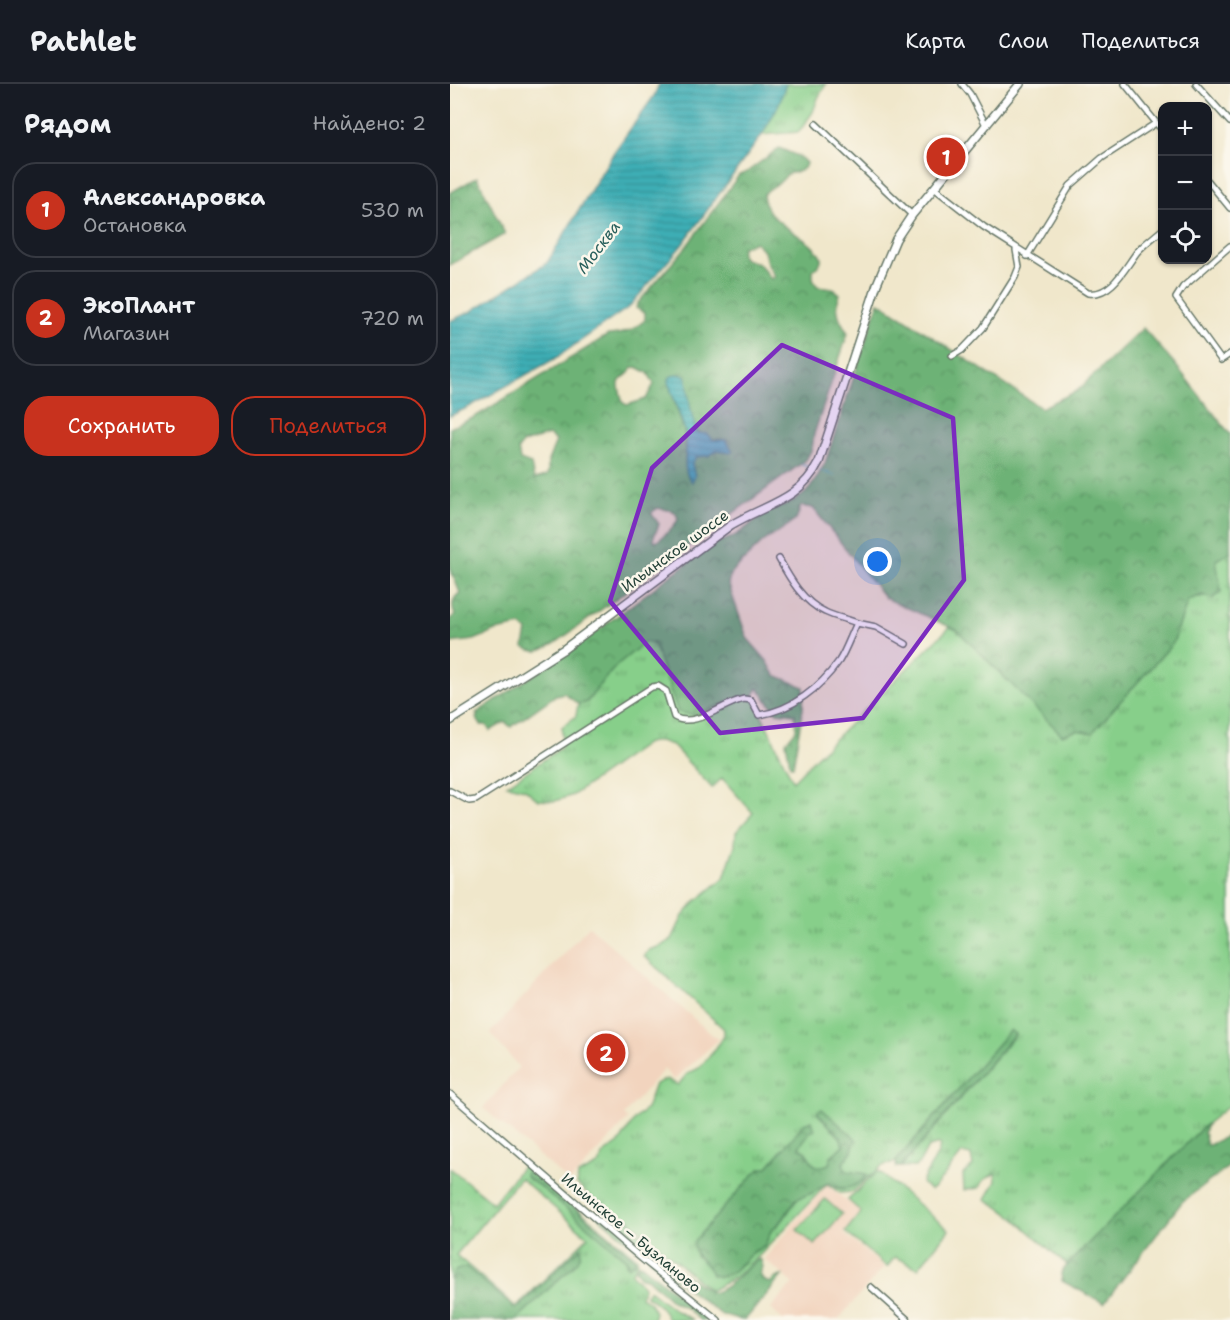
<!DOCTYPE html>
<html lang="ru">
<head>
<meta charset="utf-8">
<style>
  :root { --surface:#171b24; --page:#20242c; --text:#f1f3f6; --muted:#9ea1a6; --line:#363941; --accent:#c8321e }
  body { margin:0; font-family:"Shantell Sans",sans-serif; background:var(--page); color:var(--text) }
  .controls { position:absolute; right:18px; top:18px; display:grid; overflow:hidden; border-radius:12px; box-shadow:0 2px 4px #0004 }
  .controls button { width:54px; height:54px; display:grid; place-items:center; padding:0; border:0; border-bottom:2px solid var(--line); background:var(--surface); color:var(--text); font:30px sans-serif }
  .you { position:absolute; left:428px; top:478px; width:21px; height:21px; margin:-15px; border:4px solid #fff; border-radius:50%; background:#1a73e8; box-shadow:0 0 0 9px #1a73e833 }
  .badge { display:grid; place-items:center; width:39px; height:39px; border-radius:50%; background:var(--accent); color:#fff; font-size:20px; font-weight:700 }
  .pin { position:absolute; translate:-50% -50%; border:3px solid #fff; box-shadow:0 2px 6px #0006 }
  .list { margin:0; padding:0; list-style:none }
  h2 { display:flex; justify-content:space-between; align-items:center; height:78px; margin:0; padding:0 24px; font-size:26px }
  h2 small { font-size:20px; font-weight:400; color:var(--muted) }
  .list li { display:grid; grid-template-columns:39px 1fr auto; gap:18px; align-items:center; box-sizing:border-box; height:96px; margin:0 12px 12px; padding:0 12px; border:2px solid var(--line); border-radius:24px }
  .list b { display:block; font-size:22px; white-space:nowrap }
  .list p { margin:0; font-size:20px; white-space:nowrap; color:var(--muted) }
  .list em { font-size:20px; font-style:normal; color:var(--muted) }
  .actions { display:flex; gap:12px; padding:18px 24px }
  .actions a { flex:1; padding:14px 0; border:2px solid var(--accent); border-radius:24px; text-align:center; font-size:21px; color:var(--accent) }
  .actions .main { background:var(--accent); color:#fff }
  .icon { flex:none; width:33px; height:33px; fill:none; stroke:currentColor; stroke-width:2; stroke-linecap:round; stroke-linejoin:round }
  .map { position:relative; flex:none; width:780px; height:1236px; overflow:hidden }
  header { display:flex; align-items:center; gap:36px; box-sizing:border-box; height:84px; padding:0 30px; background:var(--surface); border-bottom:2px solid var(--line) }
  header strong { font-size:28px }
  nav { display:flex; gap:33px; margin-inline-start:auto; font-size:21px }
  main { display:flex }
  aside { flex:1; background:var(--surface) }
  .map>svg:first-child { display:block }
</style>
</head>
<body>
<header>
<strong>Pathlet</strong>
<nav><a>Карта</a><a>Слои</a><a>Поделиться</a></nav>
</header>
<main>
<aside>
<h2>Рядом<small>Найдено: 2</small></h2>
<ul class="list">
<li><span class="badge">1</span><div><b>Александровка</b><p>Остановка</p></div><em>530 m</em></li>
<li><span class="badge">2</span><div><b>ЭкоПлант</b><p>Магазин</p></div><em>720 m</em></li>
</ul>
<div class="actions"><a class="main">Сохранить</a><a>Поделиться</a></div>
</aside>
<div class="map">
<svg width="780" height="1236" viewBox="0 0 780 1236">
  <defs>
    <pattern id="grass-tufts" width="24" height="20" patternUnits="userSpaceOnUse" patternTransform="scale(1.5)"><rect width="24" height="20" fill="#87cf8a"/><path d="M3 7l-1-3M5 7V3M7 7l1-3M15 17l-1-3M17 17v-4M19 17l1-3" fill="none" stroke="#6ea972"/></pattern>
    <pattern id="forest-crowns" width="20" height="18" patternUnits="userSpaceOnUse" patternTransform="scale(1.5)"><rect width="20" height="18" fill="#6db276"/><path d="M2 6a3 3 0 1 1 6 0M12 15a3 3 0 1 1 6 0" fill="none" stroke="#599262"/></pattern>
    <pattern id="water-rules" width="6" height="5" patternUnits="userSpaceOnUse" patternTransform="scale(1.5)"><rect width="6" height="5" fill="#3daeb5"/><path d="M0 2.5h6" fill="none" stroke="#338f94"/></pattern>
  </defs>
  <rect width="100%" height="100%" fill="#fbf7ec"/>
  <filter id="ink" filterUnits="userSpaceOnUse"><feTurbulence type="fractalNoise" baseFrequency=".0167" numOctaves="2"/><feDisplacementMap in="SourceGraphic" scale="12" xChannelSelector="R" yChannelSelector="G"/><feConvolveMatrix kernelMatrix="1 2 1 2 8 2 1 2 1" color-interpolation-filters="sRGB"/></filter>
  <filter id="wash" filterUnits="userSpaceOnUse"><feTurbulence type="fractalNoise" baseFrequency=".008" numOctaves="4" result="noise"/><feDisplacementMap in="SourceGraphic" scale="24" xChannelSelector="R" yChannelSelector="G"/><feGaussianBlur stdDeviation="1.35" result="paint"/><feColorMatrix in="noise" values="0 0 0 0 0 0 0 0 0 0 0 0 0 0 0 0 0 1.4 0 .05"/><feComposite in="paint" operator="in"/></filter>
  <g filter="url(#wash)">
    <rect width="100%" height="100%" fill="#f0e7cb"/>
    <path fill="#f2d4be" d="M139 842 268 956 224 996 214 985 174 1031 178 1035 120 1098 33 1024 69 983 40 949Z
      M377 1101 410 1128 393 1149 434 1183 388 1236H333L321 1225 343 1199 314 1175Z"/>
    <path fill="url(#grass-tufts)" stroke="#53865f" stroke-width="1.5" fill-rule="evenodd" d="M336 0H376L368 14 363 28 349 48 312 51 328 22Z
      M780 468V1021L754 1042 617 1181 562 1132 536 1115 546 1097 545 1089 534 1096 529 1104 514 1106 513 1090 523 1082 521 1071 512 1069 485 1103 480 1106 472 1099C476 1085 490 1073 490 1060L478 1063 470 1078 465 1083H451L565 951 560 946 446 1077 432 1082 402 1108 390 1109 377 1100 310 1171 285 1193 260 1207 177 1134 166 1136 130 1103 127 1100 128 1091 146 1082 150 1079 152 1071 170 1058 184 1036 196 1025 205 1000 217 995 228 1001 237 990 249 984 264 967 274 952V945L194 872 199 866 211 862 222 855 233 832 246 817 274 794 285 761 286 748 303 729 272 694 262 704 222 661 210 657 197 659 123 711 105 717 88 716 75 705 57 701 111 664C114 658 111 650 112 643L126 632 128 620 137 618 151 599 168 580 195 558 204 560 244 631 294 611 303 613 343 697 365 674 500 543 507 546 627 646 642 648 723 559 738 516 771 508 766 476ZM372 1025 384 1037 402 1067 393 1079 396 1087 413 1096C397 1106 394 1108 377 1099L362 1109 347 1115 333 1136 321 1147 315 1161 301 1170 284 1187 262 1191 260 1183 246 1172 244 1157 304 1090 310 1085 318 1083 354 1040 360 1047 348 1063 355 1067 364 1081 371 1083 379 1080 381 1072 393 1062 391 1054 367 1029Z
      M74 1080 187 1174 188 1178 182 1188 183 1191 194 1203 191 1213 200 1219 205 1228 203 1236H66L127 1178 66 1226 16 1183 0 1196V1084L43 1119ZM78 1086 185 1175V1178L176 1181V1175L91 1103 77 1094ZM70 1094 138 1153 66 1223 6 1171Z
      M199 1206 226 1227 243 1236H218C214 1224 206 1218 196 1212Z"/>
    <path fill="url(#forest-crowns)" stroke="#467855" stroke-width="1.5" fill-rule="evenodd" d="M329 64 350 73 356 79C355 88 345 88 337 90 331 101 320 102 313 111 317 143 357 148 372 174L369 181 363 186V194L367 202 383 204 390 210C384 225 389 236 398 249L364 350 362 365 356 376 104 560C92 566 86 571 74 563L77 547 71 542 46 547 24 556 0 559V535L5 531C1 523 2 514 10 509L0 484V344L25 333 158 251C175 250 182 247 195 236V229L186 224 188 219 236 163 289 91 297 88ZM305 158 314 167 317 179 325 193 321 195C317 190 313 182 307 179 297 174 289 179 292 163ZM187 283 198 289 204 300 196 315 177 321 173 319C172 314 168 304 169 299 171 293 180 291 182 284ZM227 290H231L237 296 240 322 246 347 263 356 272 355 276 368 268 366 258 372 251 371 243 375 242 384 245 392 236 383 234 347 218 298 220 293ZM99 351 106 357 98 377V389L96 392 84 395 81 380 70 376 68 365 73 359ZM208 424C217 427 225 423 228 435 227 440 211 455 206 458L203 455 209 440 201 429Z
      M27 93 55 150 0 181V109Z
      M429 218 591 324 627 307 693 244 724 279 780 350V468L766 476 771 508 762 515 752 511 738 516 723 559 642 649 627 646 612 651 507 546 435 514 363 424 351 422 346 436 313 458 282 488 278 499 297 554 317 577 325 591 354 603 353 625 343 682 340 681 336 658 346 646 345 630 326 628 308 604 303 613 294 612 244 631 228 628 204 560 195 558 168 580 151 599 137 618 128 620 114 609 106 611 61 643 55 638 40 647 36 641H31L26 634 28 631 26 629 119 568 264 459C285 455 296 444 312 431 317 427 327 424 333 422 359 411 362 403 375 379Z
      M560 946 565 950 451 1083H446V1077Z
      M372 1025 406 1055 402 1067 393 1079 396 1087C404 1090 410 1087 418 1091 404 1105 396 1108 377 1099L362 1109 346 1115 333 1135 321 1147 315 1161 301 1170 284 1187 270 1193 262 1191C257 1175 241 1176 244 1157L304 1090 310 1085 318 1083 354 1040 362 1037 365 1046 360 1048 349 1063 355 1067 364 1081 371 1083 379 1080 381 1073 393 1062 391 1054 367 1029Z
      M757 1041 754 1048 757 1062 777 1052 780 1054V1079L778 1083 732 1118 654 1219 612 1197 611 1189 617 1181 754 1042Z
      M79 1086 185 1175V1178L178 1183 176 1175 172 1172 91 1103 77 1094 75 1090Z
      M145 1130 153 1132 160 1139 176 1135 181 1138 187 1147 200 1156 201 1161 193 1167 188 1166Z
      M131 1163V1171L127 1178 66 1236H0V1197L6 1186 16 1183 66 1225Z
      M205 1169 261 1209C280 1205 293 1185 309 1175L311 1176 313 1183 310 1189 313 1196 320 1199 325 1194 332 1192 295 1236C286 1236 281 1231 272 1231L198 1175Z
      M189 1180 192 1181 258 1236H250L236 1224 222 1217 197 1194 190 1193 186 1185Z"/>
    <path fill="#87cf8a" stroke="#53865f" stroke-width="1.5" d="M428 1087 499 1146 468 1184 445 1173 437 1183 395 1148 411 1128 398 1116Z
      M375 1115 392 1130 365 1161 347 1146Z"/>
    <path fill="url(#water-rules)" stroke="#2e7674" stroke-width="1.5" d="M209 0H336L328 22 312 51 232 161 179 223 106 274 19 323 0 332V237L22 227 97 179 164 68 204 12Z
      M227 290 235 292 237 296 240 322 246 347 249 349 258 350 263 356H276L283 367 280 369 268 366 258 372 246 373 242 380 245 392 242 398C230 386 238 367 236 352 233 338 223 312 218 298L220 293Z"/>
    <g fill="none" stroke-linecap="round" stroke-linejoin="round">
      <path stroke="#3daeb5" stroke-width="1.5" d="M352 381 363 384
        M369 386 384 391"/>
    </g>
  </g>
  <g filter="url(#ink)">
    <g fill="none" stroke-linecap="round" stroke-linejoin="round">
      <defs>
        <path id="minor" d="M512 0 520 10 536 41
          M675 0 712 46
          M746 0 780 38
          M366 40 462 131
          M758 97 780 124
          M484 104 534 143 638 209C661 213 675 184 687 168 694 160 704 153 712 146
          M780 162 733 203 726 214 771 276 780 270
          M577 172 620 102 652 74 706 39
          M502 272 512 266 533 244 565 193 569 183 566 166
          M407 539 426 543 456 560
          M0 707 19 717 26 716 202 603 208 602 216 607 224 633C245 645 273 619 294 615L301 616 309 631C342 626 370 604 389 577 396 566 401 551 407 539 397 535 385 533 375 528 353 518 340 495 329 475
          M0 1010 192 1175 268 1236
          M421 1203 458 1236"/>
        <path id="major" d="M0 637 114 565 281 441C316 420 349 417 369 378L427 200 446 155 462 131 570 0"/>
      </defs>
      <use href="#minor" stroke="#687869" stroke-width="8"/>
      <use href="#major" stroke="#687869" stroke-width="10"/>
      <use href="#minor" stroke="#fff" stroke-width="5"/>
      <use href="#major" stroke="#fff" stroke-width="7"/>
    </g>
  </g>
  <path fill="#7b2cbf" fill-opacity="0.2" stroke="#7b2cbf" stroke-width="4.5" stroke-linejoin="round" d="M332 261 503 334 514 496 413 634 270 649 160 517 202 384Z"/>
  <g text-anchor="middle" stroke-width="5" stroke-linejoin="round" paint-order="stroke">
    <g font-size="15" fill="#1f3d34" stroke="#fbf7ec">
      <text transform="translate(225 467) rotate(-36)" y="5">Ильинское шоссе</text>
      <text transform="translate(181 1149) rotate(40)" y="5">Ильинское – Бузланово</text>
    </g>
    <g font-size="16" font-style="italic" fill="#285f5b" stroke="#fbf7ec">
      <text transform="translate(148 163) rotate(-53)" y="6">Москва</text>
    </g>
  </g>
</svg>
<div class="controls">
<button>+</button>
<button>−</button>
<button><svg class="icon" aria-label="locate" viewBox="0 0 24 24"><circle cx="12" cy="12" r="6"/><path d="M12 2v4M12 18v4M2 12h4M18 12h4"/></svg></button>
</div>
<div class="you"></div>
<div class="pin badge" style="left:496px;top:73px">1</div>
<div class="pin badge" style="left:156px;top:969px">2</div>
</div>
</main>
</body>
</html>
